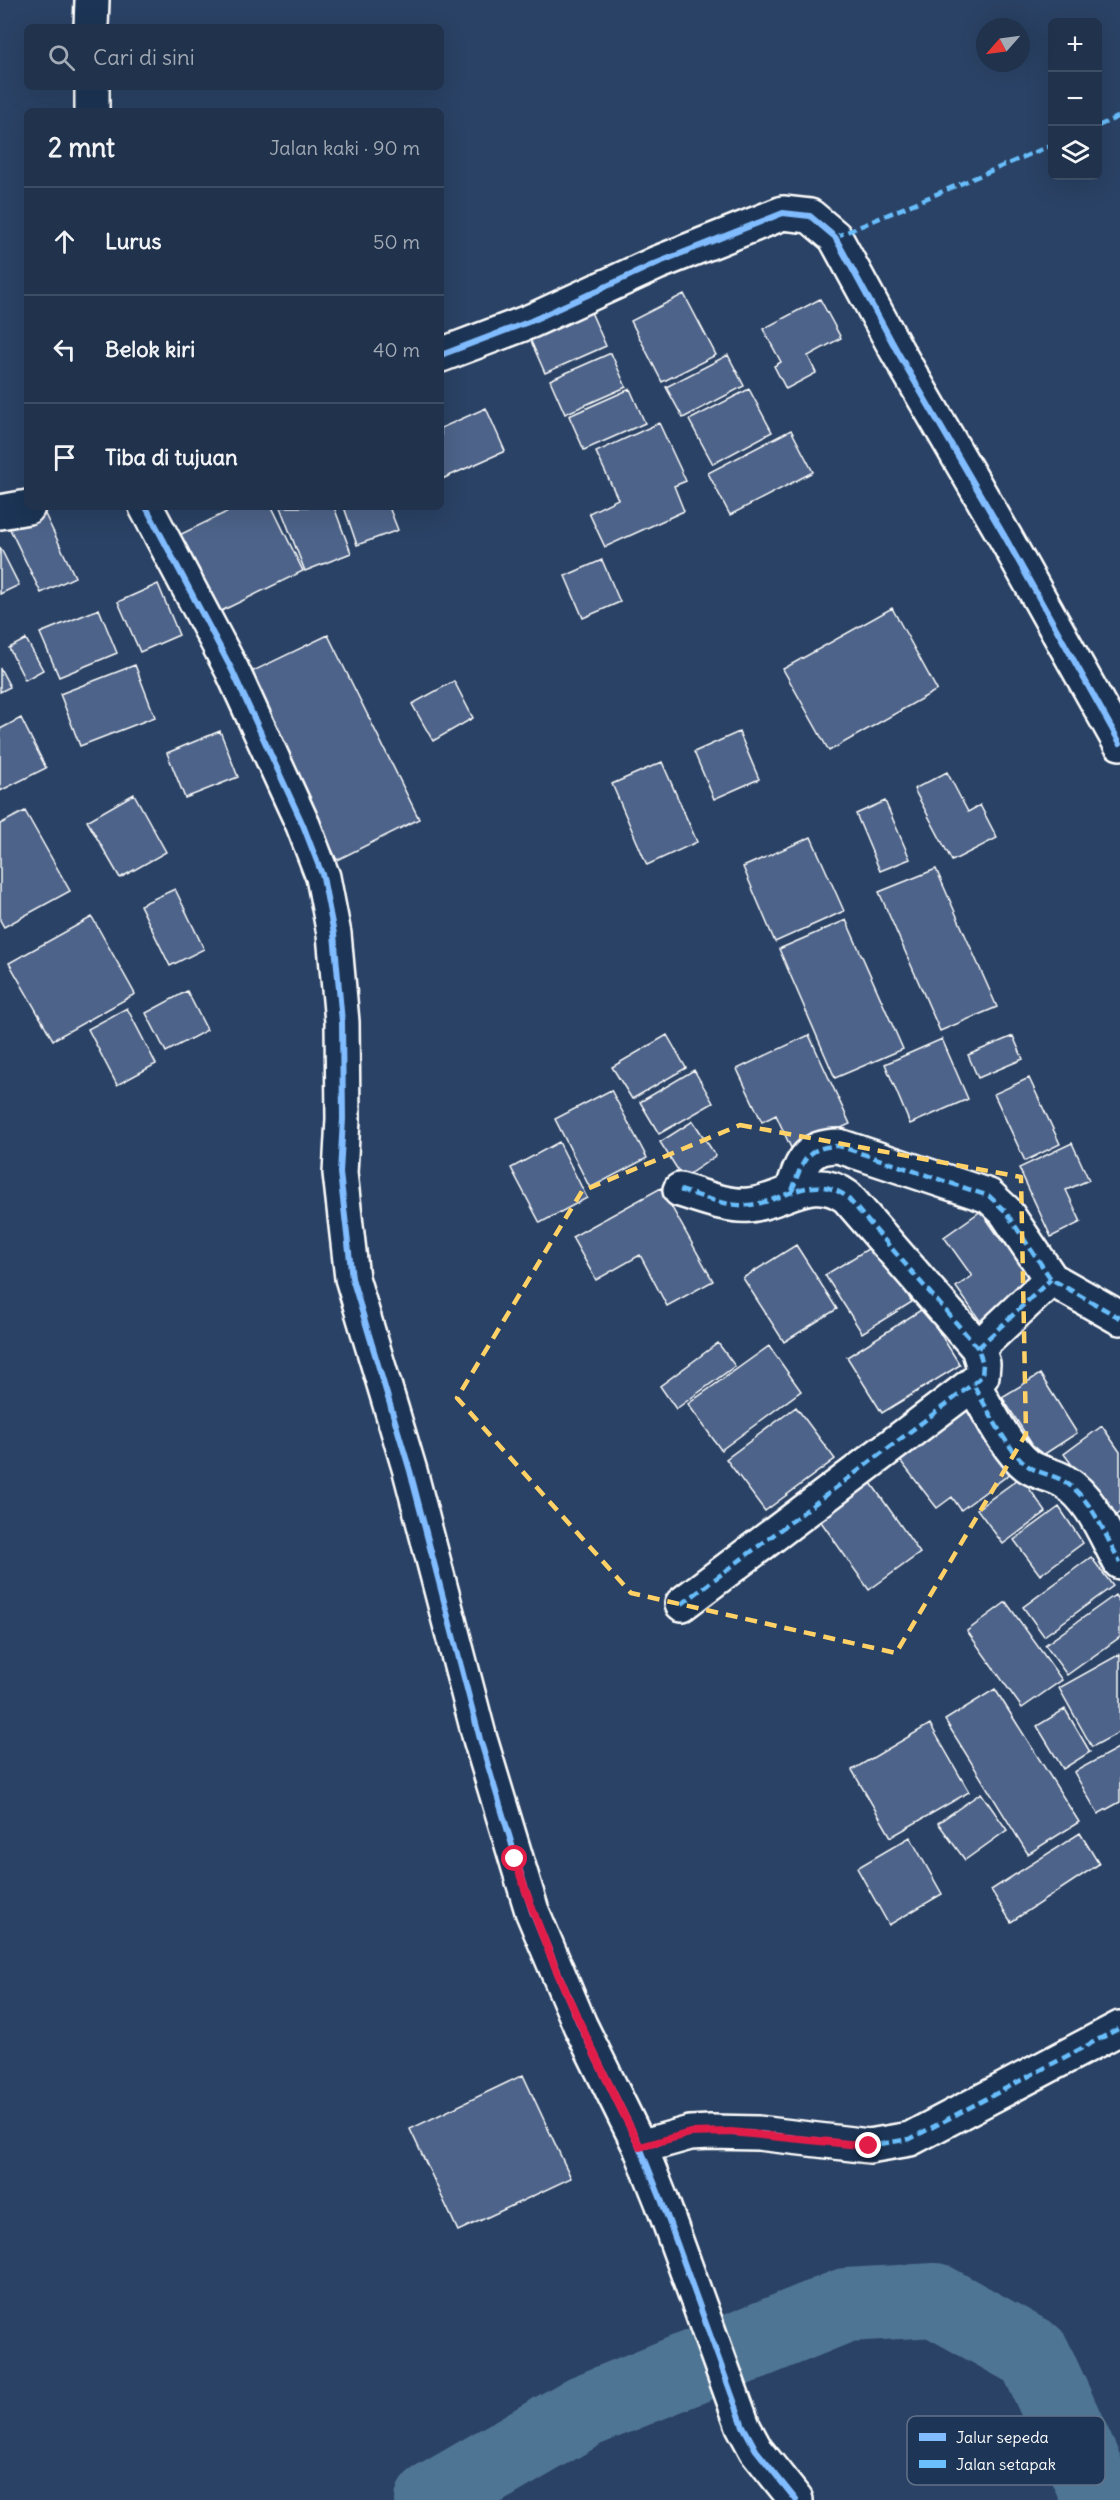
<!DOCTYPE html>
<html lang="id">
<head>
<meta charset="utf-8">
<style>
  :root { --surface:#20324c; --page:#2d3e56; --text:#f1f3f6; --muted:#a2aab5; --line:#3d4d64 }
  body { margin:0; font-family:Delius,sans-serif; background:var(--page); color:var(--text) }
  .controls { position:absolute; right:18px; top:18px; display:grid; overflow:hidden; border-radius:9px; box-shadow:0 6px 24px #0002 }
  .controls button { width:54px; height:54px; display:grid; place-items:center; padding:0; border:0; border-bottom:2px solid var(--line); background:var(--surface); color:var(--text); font:30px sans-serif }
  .compass { position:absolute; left:976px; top:18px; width:54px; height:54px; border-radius:50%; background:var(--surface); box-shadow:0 6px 24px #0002; rotate:242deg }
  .stop { position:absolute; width:18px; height:18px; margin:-14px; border:4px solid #e11d48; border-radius:50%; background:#fff }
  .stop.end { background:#e11d48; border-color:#fff; box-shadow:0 2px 6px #0008 }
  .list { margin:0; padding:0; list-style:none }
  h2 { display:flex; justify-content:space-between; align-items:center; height:78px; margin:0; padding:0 24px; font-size:26px }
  h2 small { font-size:20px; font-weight:400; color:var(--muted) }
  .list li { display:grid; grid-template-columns:39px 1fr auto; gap:18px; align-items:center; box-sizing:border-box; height:108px; padding:0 24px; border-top:2px solid var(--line) }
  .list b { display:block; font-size:22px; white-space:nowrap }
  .list em { font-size:20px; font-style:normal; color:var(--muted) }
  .icon { flex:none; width:33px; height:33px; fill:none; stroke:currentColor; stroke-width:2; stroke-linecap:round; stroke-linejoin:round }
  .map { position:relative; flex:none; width:1120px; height:2500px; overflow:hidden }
  .search { position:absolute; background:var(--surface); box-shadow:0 6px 24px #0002; left:24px; top:24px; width:420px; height:66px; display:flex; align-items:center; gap:15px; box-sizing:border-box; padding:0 21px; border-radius:9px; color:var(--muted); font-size:22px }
  .panel { position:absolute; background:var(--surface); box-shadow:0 6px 24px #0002; left:24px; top:108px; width:420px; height:402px; border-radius:9px }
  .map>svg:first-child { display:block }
</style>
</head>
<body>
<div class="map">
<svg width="1120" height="2500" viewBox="0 0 1120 2500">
  <rect width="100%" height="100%" fill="#2a4265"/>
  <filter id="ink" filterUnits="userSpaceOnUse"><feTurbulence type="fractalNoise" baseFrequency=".0167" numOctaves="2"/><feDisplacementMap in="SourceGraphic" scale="12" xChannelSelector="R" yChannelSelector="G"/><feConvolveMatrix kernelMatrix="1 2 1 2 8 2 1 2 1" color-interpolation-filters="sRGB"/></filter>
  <g filter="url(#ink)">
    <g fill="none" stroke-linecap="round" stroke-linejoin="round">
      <path stroke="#4f7494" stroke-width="74" d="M432 2500 585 2411 846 2305 935 2300 1034 2355 1100 2500"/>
    </g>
    <path fill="#4d6489" stroke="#fff" stroke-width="1.5" d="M684 294 716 355 662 382 631 321Z
      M820 299 841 338 808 356 816 373 786 389 774 366 781 362 763 329Z
      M591 312 606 346 545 373 530 339Z
      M611 353 626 387 565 414 550 380Z
      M728 355 744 386 683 418 666 387Z
      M630 389 645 423 584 450 569 416Z
      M749 389 772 432 713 464 689 420Z
      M486 408 505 451 442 479 441 428Z
      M659 423 686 481 674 486 684 511 605 547 589 513 618 499 596 452Z
      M791 430 813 472 730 515 708 473Z
      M237 507H272L303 571 209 617 171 539Z
      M280 507H334L351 553 305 571Z
      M344 507H389L398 530 357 545Z
      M43 510 75 577 41 593 9 527Z
      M0 547 19 585 0 594Z
      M602 560 620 602 583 618 565 576Z
      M158 584 179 635 140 652 118 602Z
      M892 608 937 690 829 751 783 669Z
      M99 609 117 653 59 677 40 633Z
      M328 635 419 819 337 860 245 675Z
      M26 639 43 670 25 680 9 648Z
      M135 665 155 717 80 746 60 694Z
      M0 668 10 687 0 692Z
      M454 681 473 718 433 741 412 704Z
      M21 718 46 768 0 791V729Z
      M220 731 238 777 185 798 167 753Z
      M739 732 759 779 714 799 694 752Z
      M662 762 697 842 647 865 612 784Z
      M947 772 968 812 980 805 997 838 952 861 914 789Z
      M134 794 166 852 120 878 87 821Z
      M885 801 910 859 880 871 856 814Z
      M25 811 70 891 4 927 0 920V824Z
      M811 837 844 911 775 942 743 867Z
      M936 869 997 1007 940 1031 879 892Z
      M175 889 204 949 170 966 140 905Z
      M92 917 135 994 53 1040 9 963Z
      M846 920 903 1049 835 1078 779 949Z
      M187 991 207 1030 166 1052 146 1013Z
      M127 1008 156 1064 117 1085 88 1029Z
      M667 1035 686 1068 632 1099 612 1067Z
      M809 1035 850 1124 792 1150 776 1115 762 1122 737 1069Z
      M1013 1036 1023 1059 978 1078 968 1055Z
      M942 1039 968 1099 910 1124 885 1064Z
      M694 1070 713 1103 659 1134 640 1102Z
      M1029 1078 1060 1144 1025 1161 994 1094Z
      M611 1090 647 1158 590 1188 555 1119Z
      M693 1121 716 1156 683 1178 660 1142Z
      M559 1142 587 1198 540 1223 511 1168Z
      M1072 1143 1089 1180 1066 1190 1081 1222 1051 1237 1019 1168Z
      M661 1188 713 1281 667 1306 640 1255 596 1280 572 1237Z
      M981 1211 1003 1243 1012 1237 1042 1279 981 1322 956 1287 972 1276 944 1237Z
      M876 1244 912 1302 862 1333 825 1275Z
      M796 1245 837 1309 784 1342 743 1278Z
      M924 1308 960 1365 882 1413 847 1357Z
      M718 1343 735 1366 676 1409 660 1386Z
      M769 1346 801 1391 721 1450 688 1404Z
      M1040 1374 1077 1433 1040 1457 1002 1397Z
      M968 1399 1019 1467 961 1510 952 1497 937 1508 895 1454Z
      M796 1407 835 1459 765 1511 726 1459Z
      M1102 1426 1120 1452V1512L1111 1519 1064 1454Z
      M1021 1477 1046 1512 1003 1544 977 1509Z
      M871 1483 920 1553 869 1590 819 1519Z
      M1059 1507 1083 1543 1040 1575 1014 1540Z
      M1091 1557 1113 1586 1044 1636 1023 1607Z
      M1115 1595 1120 1603V1637L1067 1675 1045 1645Z
      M1006 1602 1062 1680 1022 1708 967 1631Z
      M1120 1654V1732L1092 1747 1059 1688Z
      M995 1689 1079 1822 1028 1854 945 1720Z
      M1065 1709 1090 1752 1063 1769 1037 1726Z
      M930 1724 969 1792 891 1837 852 1770Z
      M1120 1747V1802L1098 1814 1074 1772Z
      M981 1793 1007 1830 965 1860 938 1823Z
      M1080 1833 1099 1864 1011 1922 991 1890Z
      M910 1837 942 1894 889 1925 857 1868Z
      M523 2075 571 2178 458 2231 410 2129Z"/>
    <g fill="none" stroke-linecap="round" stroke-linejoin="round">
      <defs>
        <path id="minor" d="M91 27 92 0
          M92 87V111
          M441 355 531 321 657 263 783 213 810 216 835 237 897 351 1005 537 1120 743
          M146 507 232 670 303 825 323 877 334 934 342 1022 343 1119 340 1173 352 1278 410 1471 480 1739 532 1911 580 2025 640 2147 662 2202 743 2426 756 2450 796 2500
          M0 512 28 507
          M680 1190C701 1196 727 1207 749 1205 784 1202 812 1171 847 1197L978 1348 983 1364 982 1376 973 1384C986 1406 1007 1450 1027 1465 1038 1474 1053 1474 1065 1482 1092 1499 1105 1535 1120 1562
          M792 1191C802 1163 805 1146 839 1146L989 1196 1005 1211 1051 1279 1120 1318
          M978 1348 1051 1279
          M682 1604 973 1384
          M640 2147 690 2133 711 2132 758 2133 869 2146 910 2139 1120 2028"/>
      </defs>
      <use href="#minor" stroke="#fff" stroke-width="38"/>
      <use href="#minor" stroke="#1d3557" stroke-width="33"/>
      <path stroke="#69befc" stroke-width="4.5" stroke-dasharray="9 4.5" stroke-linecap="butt" d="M1098 126 1120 116
        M835 237 1052 145
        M680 1190C701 1196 727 1207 749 1205 784 1202 812 1171 847 1197L978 1348 983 1364 982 1376 973 1384C986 1406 1007 1450 1027 1465 1038 1474 1053 1474 1065 1482 1092 1499 1105 1535 1120 1562
        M792 1191C802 1163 805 1146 839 1146L989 1196 1005 1211 1051 1279 1120 1318
        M978 1348 1051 1279
        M682 1604 973 1384
        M640 2147 690 2133 711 2132 758 2133 869 2146 910 2139 1120 2028"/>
      <defs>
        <path id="cycleway" d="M441 355 531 321 657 263 783 213 810 216 835 237 897 351 1005 537 1120 743
          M146 507 232 670 303 825 323 877 334 934 342 1022 343 1119 340 1173 352 1278 410 1471 480 1739 532 1911 580 2025 640 2147 662 2202 743 2426 756 2450 796 2500"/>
      </defs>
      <use href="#cycleway" stroke="#1d3557" stroke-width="10"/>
      <use href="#cycleway" stroke="#80bcff" stroke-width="6"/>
    </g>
  </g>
  <g fill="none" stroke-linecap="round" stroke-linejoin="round" filter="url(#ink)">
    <path stroke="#e11d48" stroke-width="8" d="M515 1859C547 1959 593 2053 640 2147L690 2133 731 2132 869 2146"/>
  </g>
  <path fill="none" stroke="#ffd166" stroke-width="4.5" stroke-dasharray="12 8" stroke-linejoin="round" d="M740 1125 1021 1177 1026 1434 896 1653 631 1593 457 1398 582 1191Z"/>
  <rect x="907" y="2416" width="198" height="69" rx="9" fill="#1d3557" stroke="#617289" stroke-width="1.5"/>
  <rect x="919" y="2433" width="27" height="8" fill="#80bcff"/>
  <rect x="919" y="2460" width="27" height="8" fill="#69befc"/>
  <g font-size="16" fill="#fff">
    <text x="956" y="2443">Jalur sepeda</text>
    <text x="956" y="2470">Jalan setapak</text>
  </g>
</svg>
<div class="controls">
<button>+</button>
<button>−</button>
<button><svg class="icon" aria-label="layers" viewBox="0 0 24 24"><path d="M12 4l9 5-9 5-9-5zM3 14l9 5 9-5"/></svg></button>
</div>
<svg class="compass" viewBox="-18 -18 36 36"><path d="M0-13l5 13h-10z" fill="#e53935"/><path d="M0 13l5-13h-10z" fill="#a2aab5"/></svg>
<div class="stop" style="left:515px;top:1859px"></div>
<div class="stop end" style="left:869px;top:2146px"></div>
<div class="search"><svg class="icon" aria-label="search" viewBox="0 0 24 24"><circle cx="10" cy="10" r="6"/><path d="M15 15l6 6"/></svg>Cari di sini</div>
<section class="panel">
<h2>2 mnt<small>Jalan kaki · 90 m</small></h2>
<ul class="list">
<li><svg class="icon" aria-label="ahead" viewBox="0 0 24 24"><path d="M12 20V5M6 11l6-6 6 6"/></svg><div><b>Lurus</b></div><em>50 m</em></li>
<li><svg class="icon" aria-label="left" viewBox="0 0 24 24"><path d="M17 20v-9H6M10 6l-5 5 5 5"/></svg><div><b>Belok kiri</b></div><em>40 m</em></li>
<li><svg class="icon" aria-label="arrive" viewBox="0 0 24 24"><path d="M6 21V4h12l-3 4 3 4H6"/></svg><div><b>Tiba di tujuan</b></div></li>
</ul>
</section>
</div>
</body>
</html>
